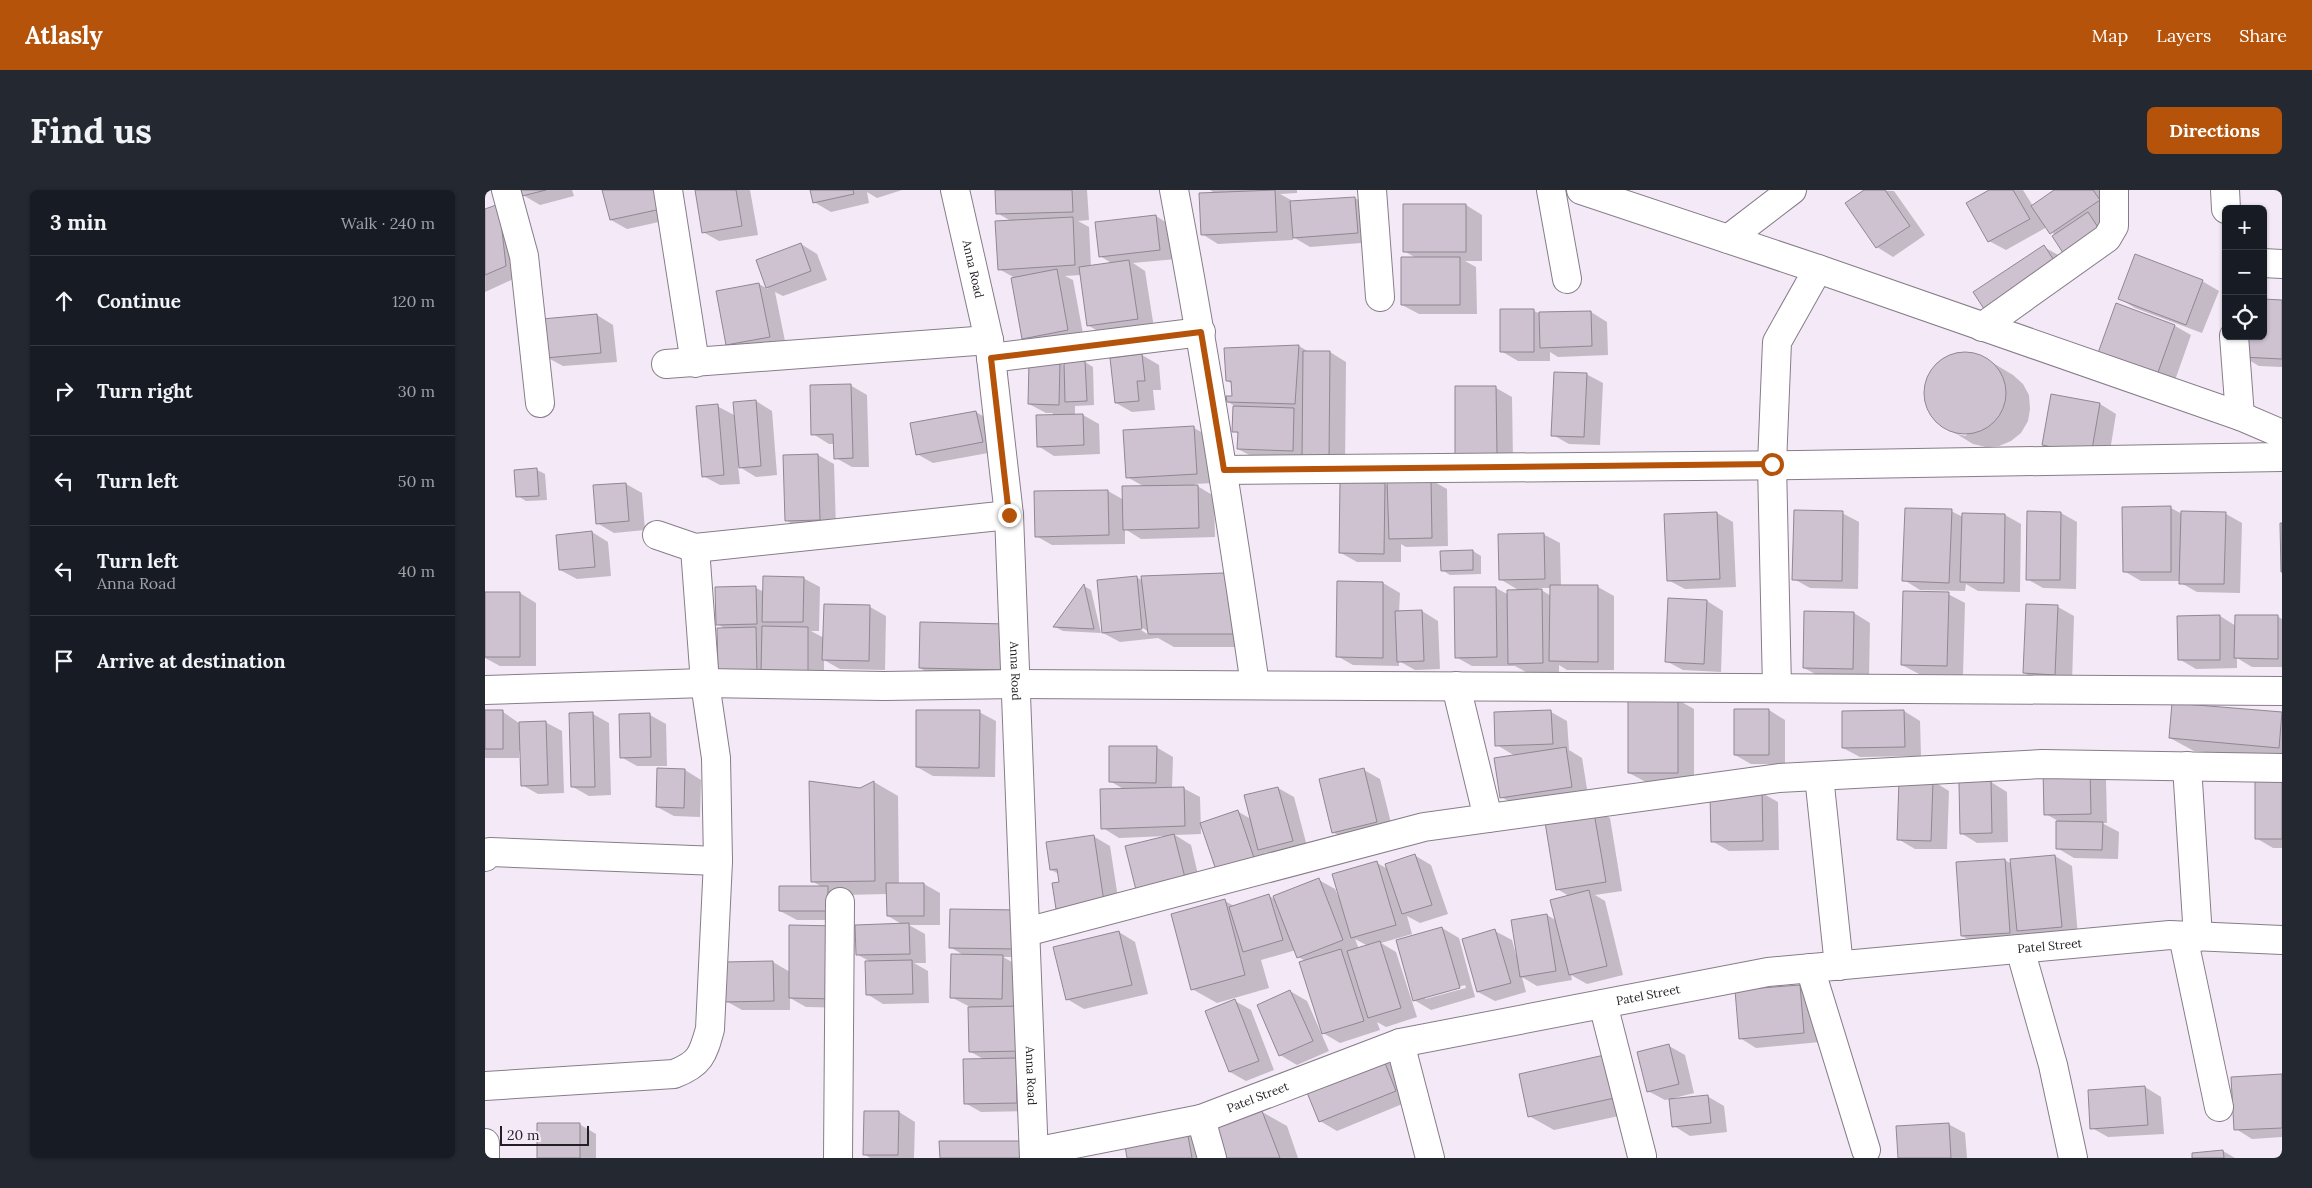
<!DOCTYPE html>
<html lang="en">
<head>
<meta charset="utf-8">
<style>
  :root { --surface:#171b24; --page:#242831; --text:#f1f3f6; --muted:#9ea1a6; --line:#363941; --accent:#b45309 }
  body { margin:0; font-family:Lora,serif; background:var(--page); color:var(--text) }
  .controls { position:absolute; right:15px; top:15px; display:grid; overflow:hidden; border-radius:8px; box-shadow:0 1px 4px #0004 }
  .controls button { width:45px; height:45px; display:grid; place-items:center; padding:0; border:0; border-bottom:1px solid var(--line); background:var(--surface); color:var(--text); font:25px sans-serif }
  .scale { position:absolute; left:15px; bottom:12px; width:89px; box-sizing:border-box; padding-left:5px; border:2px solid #231f24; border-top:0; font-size:14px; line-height:18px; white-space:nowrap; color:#231f24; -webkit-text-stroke:4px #f4e9f7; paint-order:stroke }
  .stop { position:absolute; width:15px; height:15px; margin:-11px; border:4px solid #b45309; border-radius:50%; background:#fff }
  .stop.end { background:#b45309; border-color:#fff; box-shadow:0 1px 5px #0008 }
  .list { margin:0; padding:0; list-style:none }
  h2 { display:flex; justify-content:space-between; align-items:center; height:65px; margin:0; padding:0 20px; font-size:21px }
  h2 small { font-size:16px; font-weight:400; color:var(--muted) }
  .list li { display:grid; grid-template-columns:32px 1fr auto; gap:15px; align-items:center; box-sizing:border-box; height:90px; padding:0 20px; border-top:1px solid var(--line) }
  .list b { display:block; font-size:19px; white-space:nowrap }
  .list p { margin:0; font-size:16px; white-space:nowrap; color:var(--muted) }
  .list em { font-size:16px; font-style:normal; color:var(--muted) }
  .icon { flex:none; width:28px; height:28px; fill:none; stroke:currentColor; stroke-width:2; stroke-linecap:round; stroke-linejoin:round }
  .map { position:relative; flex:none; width:1797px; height:968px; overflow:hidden; border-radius:8px }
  header { display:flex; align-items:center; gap:30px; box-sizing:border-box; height:70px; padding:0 25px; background:var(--accent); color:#fff }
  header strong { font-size:24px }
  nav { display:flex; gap:28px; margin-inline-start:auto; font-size:18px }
  .intro { display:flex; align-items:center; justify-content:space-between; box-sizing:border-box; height:120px; padding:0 30px }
  h1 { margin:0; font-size:35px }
  .button { padding:12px 22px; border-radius:8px; background:var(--accent); color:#fff; font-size:18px; font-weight:700 }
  main { display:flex; gap:30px; padding:0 30px }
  aside { flex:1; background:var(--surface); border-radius:8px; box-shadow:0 1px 4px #0004 }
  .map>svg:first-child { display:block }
</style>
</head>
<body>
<header>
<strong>Atlasly</strong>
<nav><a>Map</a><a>Layers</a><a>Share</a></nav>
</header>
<div class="intro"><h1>Find us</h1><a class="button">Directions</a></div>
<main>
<aside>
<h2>3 min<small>Walk · 240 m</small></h2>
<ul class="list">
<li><svg class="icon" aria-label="ahead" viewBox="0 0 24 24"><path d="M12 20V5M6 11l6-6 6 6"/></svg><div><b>Continue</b></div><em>120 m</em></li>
<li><svg class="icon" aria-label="right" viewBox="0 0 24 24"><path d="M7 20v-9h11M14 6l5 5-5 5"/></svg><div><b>Turn right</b></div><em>30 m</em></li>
<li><svg class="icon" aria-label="left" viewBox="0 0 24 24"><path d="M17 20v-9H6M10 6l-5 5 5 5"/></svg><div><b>Turn left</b></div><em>50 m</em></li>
<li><svg class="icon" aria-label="left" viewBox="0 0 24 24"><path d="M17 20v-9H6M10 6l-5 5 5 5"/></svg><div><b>Turn left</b><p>Anna Road</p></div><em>40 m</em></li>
<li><svg class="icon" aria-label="arrive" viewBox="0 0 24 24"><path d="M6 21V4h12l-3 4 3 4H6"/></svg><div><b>Arrive at destination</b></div></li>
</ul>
</aside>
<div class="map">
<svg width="1797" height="968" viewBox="0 0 1797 968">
  <rect width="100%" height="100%" fill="#f4e9f7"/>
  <path fill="#0003" fill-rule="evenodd" d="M37 0H87L89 6 55 15 38 5Z
    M119 0H186L192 28 142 39 126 30Z
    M211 0H265L273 45 234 51 218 42Z
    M327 0H417L392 8 382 2 384 13 346 22 329 12Z
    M511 0H602L604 30 593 31 604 37 606 77 628 74 615 66 671 26 687 36 691 69 648 73 660 81 669 138 620 145 604 136 596 85 580 86 588 90 599 149 554 157 538 148 530 88 514 79 526 31 512 23Z
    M725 0H812V3L795 4 806 10V13L870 8 886 17 889 52 825 57 808 47V50L733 54 717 44 731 4Z
    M1381 0 1409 1 1440 45 1408 67 1392 57Z
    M1506 0H1538L1548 16 1572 0H1617L1630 20 1615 30 1619 33 1634 54 1570 45 1562 37 1521 60 1504 51Z
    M981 15 997 25V71H980L991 77 992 124H934L917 115 931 68 919 61Z
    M14 16 37 85 0 102V20Z
    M316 54 332 64 342 90 298 106 290 102 301 156 259 164 242 154 274 94 283 99 272 71Z
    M1559 57 1575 66 1502 121Z
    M1717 91 1734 101 1717 143 1650 118 1634 108Z
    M1797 111V177L1774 176 1757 166 1778 146Z
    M1631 115 1690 136 1706 145 1689 193 1630 172Z
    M1049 121 1056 124 1106 122 1122 132 1123 165 1073 167 1065 162V171H1033L1016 161Z
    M112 125 128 135 132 172 78 176 61 167Z
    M814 156 824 162H845L861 172 860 279 770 268 753 259 754 244 749 241 753 218 743 212 749 207 748 194 742 191Z
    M1478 163 1491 164 1503 170 1528 185 1538 194 1544 205 1545 219 1543 231 1536 243 1526 251 1514 256 1501 257 1488 254 1452 232 1444 221 1440 208V195L1445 183 1453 172 1465 165ZM1472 241 1482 244 1481 246 1472 244Z
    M657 165 674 175 676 200H668L670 220 647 222 631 213Z
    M600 172 608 177 609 215 590 216V225H598L614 234 615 264 569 266 553 256 568 223H561L544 214 575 173 580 176Z
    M1101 184 1118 193 1115 255 1084 254 1068 245Z
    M365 195 382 205 384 277H367L351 268 350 254H344L328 244Z
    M1011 198 1027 207 1028 272H988L971 263Z
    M1567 206 1615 214 1631 224 1623 273 1574 264 1558 255Z
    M271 211 287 221 292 285 271 287 253 276 255 294 235 295 218 286 232 216 251 226Z
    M491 222 508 232 514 261 448 273 432 264 426 234Z
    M709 238 725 247 728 293 709 294 729 306 730 347 656 349 640 339V354L567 355 551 346 550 303 623 301 639 310 660 297 642 287Z
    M333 265 349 274 351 339 317 340 301 330Z
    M52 280 60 284 62 310 41 311 33 306 30 281Z
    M946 290 962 299 963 356 921 357 916 354V372H872L856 363 857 293 900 294 904 296Z
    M141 294 157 303 160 340 129 343 112 333Z
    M1686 318 1697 324H1741L1757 333 1755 403 1712 402 1696 393V391H1656L1639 381Z
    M1466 321 1478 327 1520 325 1536 334 1535 402 1493 401 1481 394 1480 401 1435 400 1419 390Z
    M1232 323 1248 332 1251 397 1200 399 1183 390Z
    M1357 323 1374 332 1373 399 1325 398 1309 389Z
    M1576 323 1592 332 1591 399 1558 398 1542 389Z
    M107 342 123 352 126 386 92 389 75 380Z
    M1058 344 1075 353 1076 396 1113 397 1129 406V480H1082L1074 475V482H1041L1030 476H987L971 467V399L1011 398 1024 405 1035 401 1015 389ZM1053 398H1066V406L1058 401Z
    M988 361 996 366V384L965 385 957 380Z
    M739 385 763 399 773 457H689L673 448 635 452 618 443 651 387 658 391ZM653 435 664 442V445L651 437Z
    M318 388 335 397 334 441H326L339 448 385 417 401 426 400 480 355 479 339 470V492L250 493 241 439 232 434V399L271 398 279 402Z
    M853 392 898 393 915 403 914 422 937 421 953 431 955 479 930 480 914 471V476L868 475 852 466Z
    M599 396 606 400 616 443 578 441 570 437Z
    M0 403H35L51 413V476H15L0 468Z
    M1463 404 1480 413 1478 485 1434 484 1417 475Z
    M1222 411 1238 421 1236 482 1198 480 1181 471Z
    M1542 415 1573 417 1589 426 1587 493 1556 492 1539 483Z
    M1369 423 1385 433 1384 488 1336 487 1319 478Z
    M1735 426 1751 436 1792 426 1797 429V477H1767L1752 468V478L1711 479 1694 469V427Z
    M520 435 544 449V493L459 492 435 478Z
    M1193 510 1209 519V592H1161L1144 583Z
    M1688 514 1797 524V569L1709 561 1685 548Z
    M1250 520H1284L1300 530V574H1266L1250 565Z
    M0 521 18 522 34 533 60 532 77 541 79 603 53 604 37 595 36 561H34V568H0Z
    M1419 521 1435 531 1436 566 1375 567 1358 558Z
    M494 522 511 531 510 587 448 586 432 577Z
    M1066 522 1082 531 1084 560 1097 568 1103 605 1033 616 1016 607 1030 566 1012 555Z
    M108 524 124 533 126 605 104 606 88 597 86 525Z
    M165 525 181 534 182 576H152L136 567Z
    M671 557 688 567 687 598H698L715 607 716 644 690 645 706 655 716 697 668 709 681 646 634 648 618 638 640 600 625 591Z
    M200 580 216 590 215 627 189 626 172 617Z
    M879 580 895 589 908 641 864 652 848 642Z
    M1605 580 1621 589 1622 633H1617L1634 642 1633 669 1589 668 1572 658 1573 631 1561 624Z
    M1448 591 1464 601 1462 659H1430L1413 649Z
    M389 592 413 606 414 694H439L455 703V735H424L440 744 441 773H429L443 781 444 813 398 814 382 804 386 772 373 765 418 735 403 726 402 704 359 705V730H312L295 721 337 697 327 691 375 599Z
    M1506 592 1522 602 1523 652 1492 653 1476 643Z
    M1797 592V658H1788L1771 648Z
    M793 598 809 607 823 660 791 669 780 662 785 677 749 689 752 621 766 629Z
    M1277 603 1293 612 1294 660 1244 661 1227 651Z
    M1108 619 1125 628 1137 701 1110 705 1120 711 1138 785 1102 794 1086 785 1087 790 1052 796 1037 787 1041 802 1010 811 993 802 1010 741 1027 750 1031 765 1062 725 1072 731 1084 706 1072 699Z
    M608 646 625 656 635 721 588 728 572 718 576 693 574 684 566 680Z
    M929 665 946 675 963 724 935 733 922 726 927 744 896 753 911 762 932 827 901 837 892 832 895 840 855 853 838 843 821 771 813 767 811 760 776 770 784 798 732 813 707 799 740 711 749 716 784 706 791 710 834 690 850 699 853 706 892 673 903 679ZM870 749 883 756 874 759Z
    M1570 666 1587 676 1593 746 1494 755 1477 746 1520 670 1527 674 1526 670Z
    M466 721 548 767H518L534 776 548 921 496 922 480 913 500 870 486 862 485 817 466 807 480 766 465 757Z
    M353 737 369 746 368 818 321 817 305 808V820H257L241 811 288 772 305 782Z
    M957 738 974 748 990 807 946 820 929 810ZM980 795 981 798 940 809V806Z
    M634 742 650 752 663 804 599 819 582 809Z
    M1314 796 1331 805 1335 852 1271 858 1255 848Z
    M805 801 822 811 844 861 812 875 795 865 773 815Z
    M750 811 766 820 789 880 761 891 745 882Z
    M1184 856 1200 865 1209 903 1189 908 1190 910 1222 906 1239 916 1242 942 1205 946 1189 936 1186 909 1180 910 1163 901Z
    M897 869 914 879 927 910 852 941 835 931Z
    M1148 880 1157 921 1069 940 1044 926Z
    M1797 886V947L1767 949 1751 939Z
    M1660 897 1676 907 1679 944 1623 947 1607 938Z
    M414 922 430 932 429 968H385L379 964Z
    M777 922 802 936 813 968H741L731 939Z
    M94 934 111 944V968H54Z
    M1463 934 1480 943 1482 968H1414Z
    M702 941 718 950 721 968H644Z
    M1738 961 1750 968H1709Z"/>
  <path fill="#cec2d0" stroke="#918693" d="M36 0H61L37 6Z
    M117 0H172L176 19 125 30Z
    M210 0H251L257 36 217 43Z
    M325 0H368L369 4 328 13Z
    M510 0H587L588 22 511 24Z
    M790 0 792 42 716 45 714 3Z
    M1379 0H1400L1425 36 1391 58 1360 13Z
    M1504 0H1528L1545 29 1503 52 1481 13Z
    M1569 0H1608L1615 10 1565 44 1546 16Z
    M870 7 873 43 808 48 805 11Z
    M14 14 21 76 0 85V19Z
    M918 14H981V62H918Z
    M1603 22 1618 45 1582 69 1567 46Z
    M671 25 675 60 614 67 610 32Z
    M588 27 590 75 513 80 510 31Z
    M316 53 326 81 281 98 271 70Z
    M1559 55 1572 75 1501 122 1488 102Z
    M1650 64 1718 90 1701 135 1633 109Z
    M916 67H975V115H916Z
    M644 70 653 129 602 136 594 77Z
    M572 79 583 140 537 149 526 88Z
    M274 93 285 147 241 155 231 101Z
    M1778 109 1797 110V169L1756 167 1757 146H1778Z
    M1631 113 1690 135 1672 185 1613 163Z
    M1015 119H1049V162H1015Z
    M1106 121 1107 156 1055 158 1054 122Z
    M112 124 116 163 60 168 57 129Z
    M814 155 810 214 742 212 741 206H747L746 191H741L739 158Z
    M818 161H845L844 270H817Z
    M1439 203a41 41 0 1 1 82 0a41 41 0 1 1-82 0Z
    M657 164 660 191H652L654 211 630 213 625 168Z
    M544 171H575L574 215 543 214Z
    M600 171 602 211 580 212 579 172Z
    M1069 182 1102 183 1099 247 1066 246Z
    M366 194 368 268 349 269 348 244 326 245 325 195Z
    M970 196H1011L1012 264H970Z
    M1566 204 1615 213 1606 265 1557 255Z
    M271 210 276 276 254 278 248 212Z
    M233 214 239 285 217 287 211 216Z
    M748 216 809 218 808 261 752 259 753 242H747Z
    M491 221 498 252 431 265 425 233Z
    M598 224 599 255 552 257 551 225Z
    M709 236 712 284 641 288 638 240Z
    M333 264 335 330 300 331 298 265Z
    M52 278 54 306 31 307 29 280Z
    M946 289 947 348 904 349 902 290Z
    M855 292 900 293 899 364 854 363Z
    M141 293 144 331 111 334 108 295Z
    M713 295 714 338 638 340 637 296Z
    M623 300 624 345 550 347 549 301Z
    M1686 316V382H1638L1637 317Z
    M1420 318 1467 319 1464 393 1417 391Z
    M1309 320 1358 321 1357 391 1307 390Z
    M1542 321 1576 322 1575 390H1541Z
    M1696 321 1741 322 1739 394H1694Z
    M1232 322 1235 389 1182 391 1179 324Z
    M1477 323 1520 324 1519 393 1475 392Z
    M1795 333H1797V382H1796Z
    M107 341 110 377 74 380 71 345Z
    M1059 343 1060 389 1014 390 1013 344Z
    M988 360V380L956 381 955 361Z
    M739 383 750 444H663L656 386Z
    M278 386 319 387 318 432H277Z
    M652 386 657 439 617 443 612 390Z
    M852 391 898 392V468L851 467Z
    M599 394 609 439 568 437Z
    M1065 395H1113V472L1064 471Z
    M271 396 272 434 231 435 230 397Z
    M969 397H1011L1012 467 970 468Z
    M1057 399 1058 473 1023 474 1022 400Z
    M1418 401 1464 402 1462 476 1416 475Z
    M0 402H35V467H0Z
    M1183 408 1222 410 1219 474 1180 472Z
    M339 414 385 415 384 471 337 470Z
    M1541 414 1573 415 1570 485 1538 483Z
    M937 420 939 471 912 472 910 421Z
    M1319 421 1369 422 1368 479 1318 478Z
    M1735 425V470H1693L1692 426Z
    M1750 425H1793V469L1749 468Z
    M435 432 521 434 520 480 434 478Z
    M277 436 323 437V483L276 482Z
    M271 437 272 483 233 484 232 438Z
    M1143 509H1193V583H1143Z
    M1687 513 1797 522 1794 558 1684 548Z
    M1249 519H1284V565H1249Z
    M0 520H18V559H0Z
    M431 520H495L494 578 431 577Z
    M1066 520 1068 554 1010 556 1009 522Z
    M1419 520 1420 557 1357 558V521Z
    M108 522 110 597H86L84 523Z
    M165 523 166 567 135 568 134 524Z
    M61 531 63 595 36 596 34 532Z
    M624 556H672L671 593 624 592Z
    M1081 557 1087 597 1015 608 1009 568Z
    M172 578 200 579 199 618 171 617Z
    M879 578 892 632 847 643 834 589Z
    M1605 578 1606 624 1559 625 1558 580Z
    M1414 590H1448L1446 651 1412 650Z
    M324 591 375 598 389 591 390 691 326 692Z
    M1506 591 1507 643 1475 644 1474 592Z
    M1770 591H1797V649H1770Z
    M699 597 700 636 616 639 615 599Z
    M793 597 808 651 773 660 759 605Z
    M1277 601 1278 651 1226 652 1225 602Z
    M1108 617 1121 692 1071 700 1059 626Z
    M753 620 769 668 731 680 715 633Z
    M1571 631 1618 632 1617 660 1571 659Z
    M689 644 700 688 651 700 640 656Z
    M609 645 619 712 571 719 567 693 574 692 572 679 565 680 561 652Z
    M930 664 947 715 917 724 900 674Z
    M1570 665 1577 737 1532 741 1525 669Z
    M1520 669 1525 743 1476 746 1471 672Z
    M892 671 911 735 866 748 847 684Z
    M834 688 858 750 812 768 788 706Z
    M401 693H439V726H402Z
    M294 696H343V721H294Z
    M1104 700 1122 776 1084 785 1065 710Z
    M784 704 798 750 758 762 744 717Z
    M740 709 760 785 706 800 686 724Z
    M465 719 533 720 532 759 464 758Z
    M1062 724 1071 781 1035 787 1026 730Z
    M424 733 425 764 371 765 370 735Z
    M304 735 353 736 352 809 304 808Z
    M957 737 975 798 928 811 911 750Z
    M1010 739 1026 793 992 802 977 749Z
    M634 741 647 795 581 810 568 757Z
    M895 751 916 818 883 828 862 761Z
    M856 759 879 831 837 844 814 772Z
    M466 764 518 765 517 809 465 808Z
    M427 770 428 804 381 805 380 771Z
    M288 771 289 811 239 812V772Z
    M1315 795 1319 843 1254 849 1250 800Z
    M805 800 828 851 794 866 772 815Z
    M750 809 774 871 744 882 720 821Z
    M539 816 540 861 484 862 483 817Z
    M1184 854 1194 894 1162 902 1152 862Z
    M1124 864 1134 907 1043 927 1034 884Z
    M531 868 532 913 479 914 478 869Z
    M898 868 911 901 834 932 821 900Z
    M1797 884V938L1749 940 1746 887Z
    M1660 896 1663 935 1605 939 1603 900Z
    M1223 905 1226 933 1187 937 1184 909Z
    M379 921H414L413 965H378Z
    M777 921 795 968H740L729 938Z
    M52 933H95V968H52Z
    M1464 933 1466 968H1413L1411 936Z
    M702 940 707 968H642L639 950Z
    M454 951H543V968H455Z
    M1738 960 1739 968H1707V963Z"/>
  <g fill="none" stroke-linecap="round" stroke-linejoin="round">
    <defs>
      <g id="minor">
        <path d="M21 0 39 66 55 213"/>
        <path d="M183 0 210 173"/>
        <path d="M689 0C720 164 746 329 770 495"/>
        <path d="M887 0 895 107"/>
        <path d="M1066 0 1082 89"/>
        <path d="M1096 0 1333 79 1755 226 1749 146"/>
        <path d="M1740 0 1741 19"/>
        <path d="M1243 49 1307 0"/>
        <path d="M1778 73 1797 74"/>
        <path d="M1497 137 1622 48 1629 36V0"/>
        <path d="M506 168 716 142"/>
        <path d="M181 174 504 150"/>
        <path d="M1755 226 1797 244"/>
        <path d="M739 280 1314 275 1797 267"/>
        <path d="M172 345 210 358 524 325"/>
        <path d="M971 496 1003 628"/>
        <path d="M1292 498 1287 274 1292 152 1333 79"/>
        <path d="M0 500 220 493 399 496 532 494 1797 501"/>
        <path d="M1702 576 1713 747"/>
        <path d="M1334 586 1354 776"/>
        <path d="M0 667 5 662 233 671"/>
        <path d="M541 742 939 637 1294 588 1557 574 1797 578"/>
        <path d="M1698 746 1734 917"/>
        <path d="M1535 759 1568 875 1588 968"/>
        <path d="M1325 778 1381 960"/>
        <path d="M1118 814 1157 966"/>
        <path d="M915 853 945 968"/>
        <path d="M0 896 189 884C215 874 218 865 225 839L233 671 231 568 220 493 210 358"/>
        <path d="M716 929 727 968"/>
        <path d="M0 953V968"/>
        <path id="s1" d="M549 962 716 929 915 853 1283 782 1685 745 1797 750"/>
        <path d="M353 968 355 712"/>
      </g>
      <g id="tertiary">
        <path id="s2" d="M470 0 504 150 524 325 549 968"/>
      </g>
    </defs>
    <use href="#minor" stroke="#877d89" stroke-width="30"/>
    <use href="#tertiary" stroke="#877d89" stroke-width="30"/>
    <use href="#minor" stroke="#fff" stroke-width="28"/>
    <use href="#tertiary" stroke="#fff" stroke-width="28"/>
  </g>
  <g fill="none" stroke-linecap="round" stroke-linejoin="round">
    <path stroke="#b45309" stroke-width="6" d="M524 325 506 168 716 142 739 280 1287 274"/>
  </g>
  <g text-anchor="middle" stroke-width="4" stroke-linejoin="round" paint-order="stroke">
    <g font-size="12" fill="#231f24" stroke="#f4e9f7">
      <text dy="4" stroke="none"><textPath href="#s2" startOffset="81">Anna Road</textPath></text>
      <text dy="4" stroke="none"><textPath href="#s2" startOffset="486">Anna Road</textPath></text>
      <text dy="4" stroke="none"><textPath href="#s1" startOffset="1041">Patel Street</textPath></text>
      <text dy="4" stroke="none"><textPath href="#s1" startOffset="636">Patel Street</textPath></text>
      <text dy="4" stroke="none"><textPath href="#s2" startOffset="891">Anna Road</textPath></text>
      <text dy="4" stroke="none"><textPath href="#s1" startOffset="231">Patel Street</textPath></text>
    </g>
  </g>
</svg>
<div class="controls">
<button>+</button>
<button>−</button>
<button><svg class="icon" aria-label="locate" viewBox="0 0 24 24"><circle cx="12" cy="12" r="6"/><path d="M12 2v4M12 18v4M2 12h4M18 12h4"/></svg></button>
</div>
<div class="scale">20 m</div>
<div class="stop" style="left:1287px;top:274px"></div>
<div class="stop end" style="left:524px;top:325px"></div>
</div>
</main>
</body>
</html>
